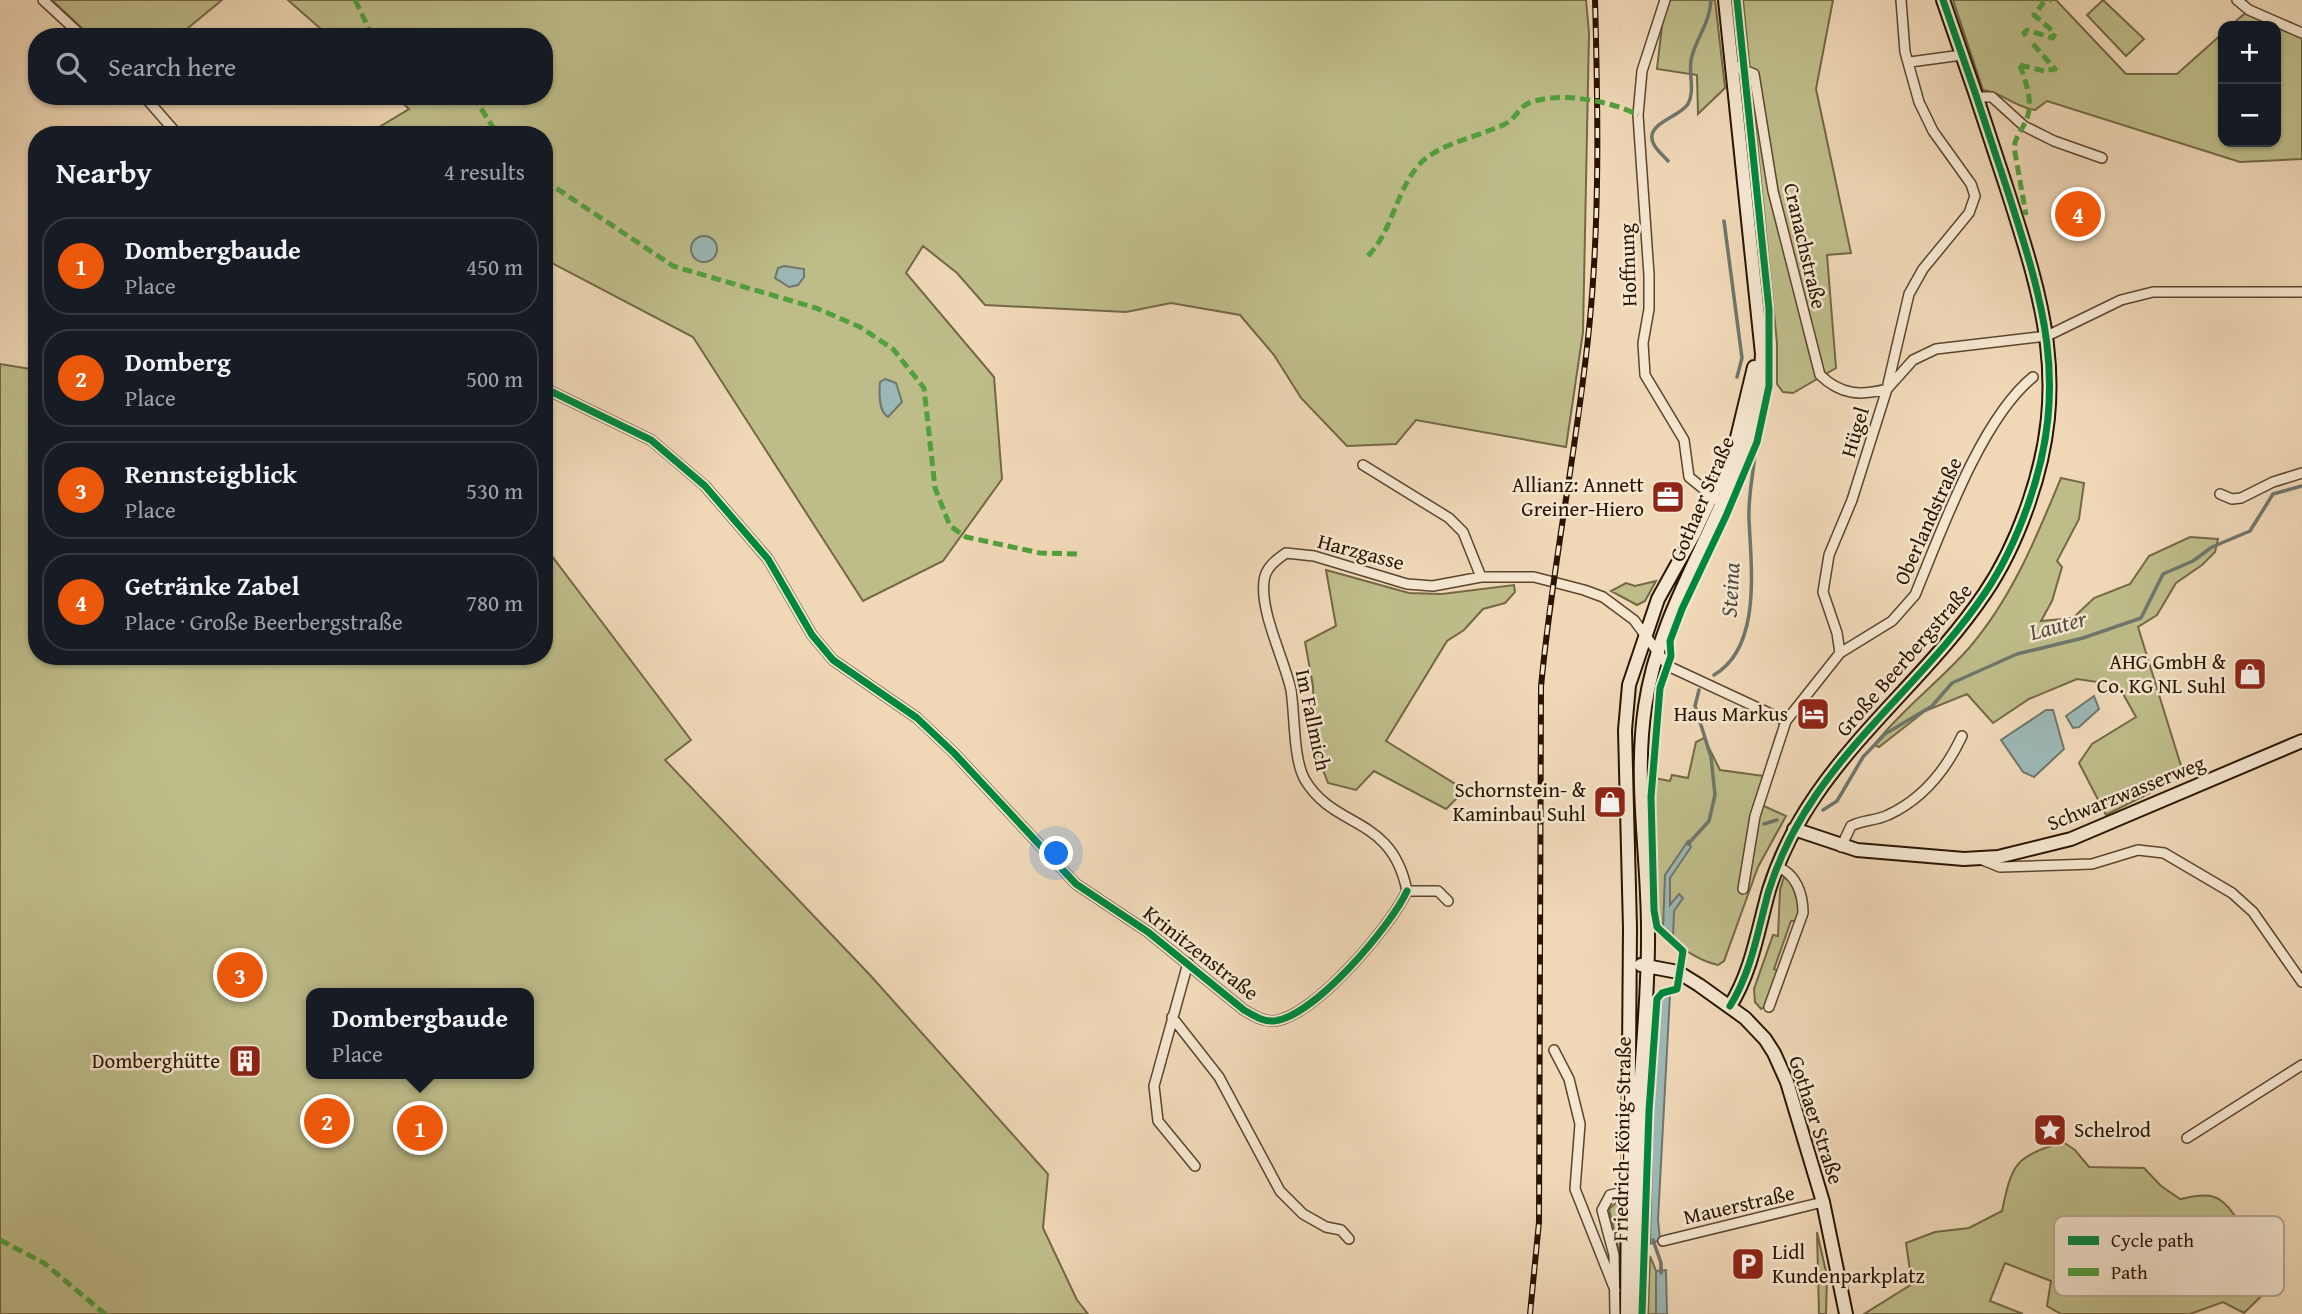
<!DOCTYPE html>
<html lang="en">
<head>
<meta charset="utf-8">
<style>
  :root { --surface:#171b24; --page:#242831; --text:#f1f3f6; --muted:#9ea1a6; --line:#363941; --accent:#ea580c }
  body { margin:0; font-family:"Gentium Book Plus",serif; background:var(--page); color:var(--text) }
  .controls { position:absolute; right:21px; top:21px; display:grid; overflow:hidden; border-radius:14px; box-shadow:0 2px 5px #0004 }
  .controls button { width:63px; height:63px; display:grid; place-items:center; padding:0; border:0; border-bottom:2px solid var(--line); background:var(--surface); color:var(--text); font:35px sans-serif }
  .you { position:absolute; left:1057px; top:854px; width:24px; height:24px; margin:-18px; border:5px solid #fff; border-radius:50%; background:#1a73e8; box-shadow:0 0 0 10px #1a73e833 }
  .badge { display:grid; place-items:center; width:46px; height:46px; border-radius:50%; background:var(--accent); color:#fff; font-size:23px; font-weight:700 }
  .pin { position:absolute; translate:-50% -50%; border:4px solid #fff; box-shadow:0 2px 7px #0006 }
  .popup { position:absolute; left:306px; top:988px; width:228px; height:91px; box-sizing:border-box; display:grid; place-content:center; border-radius:14px; background:var(--surface); filter:drop-shadow(0 2px 5px #0005); font-size:23px; white-space:nowrap; color:var(--muted) }
  .popup b { font-size:26px; color:var(--text) }
  .popup::after { content:''; position:absolute; left:50%; top:100%; margin-left:-14px; border:14px solid transparent; border-top-color:var(--surface) }
  .list { margin:0; padding:0; list-style:none }
  h2 { display:flex; justify-content:space-between; align-items:center; height:91px; margin:0; padding:0 28px; font-size:30px }
  h2 small { font-size:23px; font-weight:400; color:var(--muted) }
  .list li { display:grid; grid-template-columns:46px 1fr auto; gap:21px; align-items:center; box-sizing:border-box; height:98px; margin:0 14px 14px; padding:0 14px; border:2px solid var(--line); border-radius:28px }
  .list b { display:block; font-size:26px; white-space:nowrap }
  .list p { margin:0; font-size:23px; white-space:nowrap; color:var(--muted) }
  .list em { font-size:23px; font-style:normal; color:var(--muted) }
  .icon { flex:none; width:38px; height:38px; fill:none; stroke:currentColor; stroke-width:2; stroke-linecap:round; stroke-linejoin:round }
  .map { position:relative; flex:none; width:2302px; height:1314px; overflow:hidden }
  .search { position:absolute; background:var(--surface); box-shadow:0 2px 5px #0004; left:28px; top:28px; width:525px; height:77px; display:flex; align-items:center; gap:18px; box-sizing:border-box; padding:0 24px; border-radius:28px; color:var(--muted); font-size:26px }
  .panel { position:absolute; background:var(--surface); box-shadow:0 2px 5px #0004; left:28px; top:126px; width:525px; height:539px; border-radius:28px }
  .map>svg:first-child { display:block }
</style>
</head>
<body>
<div class="map">
<svg width="2302" height="1314" viewBox="0 0 2302 1314">
  <rect width="100%" height="100%" fill="#f0d8b7"/>
  <filter id="stains"><feTurbulence type="fractalNoise" baseFrequency=".00286" numOctaves="4"/><feColorMatrix values="0 0 0 0 .2 0 0 0 0 .09 0 0 0 0 .02 0 0 0 .5 -.17"/></filter>
  <radialGradient id="worn" r=".72"><stop offset=".6" stop-color="#630" stop-opacity="0"/><stop offset="1" stop-color="#630" stop-opacity=".3"/></radialGradient>
  <path fill="#bebd8a" stroke="#746845" stroke-width="2" fill-rule="evenodd" d="M52 0H222L177 37H91Z
    M288 0H1586L1589 33 1583 332 1566 447 1416 420 1396 444 1347 446 1301 398 1274 355 1240 315 1171 303 1126 312 985 305 957 273 923 246 906 273 994 377 1002 479 943 561 863 601 693 337 544 259V135H366L409 109 395 96H544V37H330Z
    M1665 0H1715L1725 88 1698 114 1697 75 1657 69Z
    M1743 0H1833L1816 89 1851 253 1827 255 1836 368 1793 393 1783 392 1777 384V343Z
    M1953 0H2056L2126 74H2177L2223 33V142H2276V26H2230L2249 10 2302 33V159L2240 162 2047 101 2035 110C2014 107 2002 92 1983 90Z
    M2103 0 2144 39 2126 56 2087 15Z
    M0 364 37 370V656H544L545 547 691 740 665 760 870 975 1048 1174 1043 1228 1077 1300 1088 1314H0ZM528 993V1074H312V993Z
    M2061 478 2084 483 2079 519 2057 561 2062 567 2052 601 2041 621 2073 618 2094 598 2130 584 2149 556 2190 537 2218 539 2215 552 2202 565 2176 583 2157 615 2138 627 2182 769 2148 794 2106 815 2079 763 2092 744 2136 717 2118 685 2077 679 2029 699 1993 723 1967 694 1925 711 1879 747 1874 745C1902 709 1939 682 1969 648 2012 598 2036 538 2061 478Z
    M1326 570 1409 593 1442 594 1514 585 1515 592 1505 603 1483 609 1464 630 1447 641 1386 741 1465 790 1446 809 1374 771 1356 790 1328 783 1315 749 1313 686 1305 642 1336 626Z
    M1656 581 1645 601 1637 605 1611 591 1626 583 1635 586Z
    M1704 738 1720 770 1764 776 1755 802 1786 816 1758 867 1724 961 1718 965C1699 961 1674 945 1664 930 1650 910 1653 805 1654 778L1670 781 1672 775 1688 778 1696 742Z
    M1784 877C1798 884 1800 906 1798 921H1791L1774 969 1780 972 1767 1005 1761 1009 1755 1002 1754 989 1773 935 1778 936 1780 890Z
    M2063 1142 2075 1150 2089 1167 2144 1168 2161 1186 2180 1199C2208 1194 2218 1191 2235 1216L2185 1254 2206 1285 2228 1278 2259 1259 2277 1281 2244 1313 2223 1302 2190 1314H2061L2047 1306 2051 1281 2005 1263 1990 1301 2023 1314H1864L1912 1284 1906 1243 1935 1232 1969 1228 2002 1211C2012 1163 2015 1157 2063 1142Z
    M1617 1202 1624 1206 1620 1256 1609 1209Z
    M1817 1232 1827 1276 1826 1314H1819Z
    M1650 1256 1656 1271V1314H1648Z"/>
  <path fill="#9cb8b6" stroke="#6e766d" stroke-width="2" d="M691 249a13 13 0 1 1 26 0a13 13 0 1 1-26 0Z
    M784 266 804 269V277L798 285 789 287 775 278 778 268Z
    M885 379 896 383 902 402 888 417C879 412 879 393 880 382Z
    M2094 696 2099 709 2079 727 2073 728 2066 716Z
    M2046 710H2053L2064 749 2034 777 2023 772 2001 740Z
    M1688 841 1691 847 1670 878V905L1679 894 1683 898 1674 911 1673 940 1663 929 1665 875Z
    M1670 994 1658 1220 1660 1240 1650 1244 1653 1108 1660 998Z
    M1666 1270 1667 1314H1656V1271Z"/>
  <g fill="none" stroke-linecap="round" stroke-linejoin="round">
    <path stroke="#6e766d" stroke-width="3.5" d="M1668 161C1662 154 1650 145 1652 135 1655 121 1680 116 1688 104 1696 89 1687 71 1692 56 1698 35 1710 22 1711 0
      M1724 221 1742 358 1737 377
      M1714 675C1762 647 1751 567 1749 519 1748 497 1753 475 1755 454
      M1823 810 1837 801 1863 757 1885 734 1932 706 1952 683 2017 654 2083 638 2141 618 2163 574 2193 561 2212 547 2250 531 2273 494 2302 486
      M1764 824 1777 820
      M1688 844 1709 821 1715 795 1711 757 1695 706 1699 690
      M1653 1240 1661 1263V1273"/>
    <defs>
      <path id="street" d="M43 0 83 37
        M1665 0 1642 71 1638 115 1649 275V309L1643 343 1645 375 1684 440 1689 477 1716 499
        M2237 0 2249 10 2302 33
        M1910 62 1962 55
        M1731 65 1754 74 1773 191 1820 375C1841 395 1860 396 1887 389
        M144 96 178 135
        M1977 97H1992L2024 126 2054 141 2102 158
        M1888 384 1909 294 1923 269 1969 213 1975 196 1971 184 1933 131 1919 102 1905 52 1901 0
        M544 388 651 440 705 486 768 559 812 635 833 660 917 718 954 753 1076 884 1148 932 1244 1010C1253 1015 1263 1022 1274 1021 1314 1017 1391 926 1407 891
        M1363 465 1449 518 1463 532 1481 577
        M2220 494 2232 499 2241 498 2273 482 2302 473
        M1840 653 1837 633 1823 592 1829 555 1852 500 1887 389 1913 360 1936 349 2047 336 2121 300 2153 292H2302
        M1841 847 1851 826C1862 820 1876 821 1888 815 1923 799 1946 770 1962 736
        M1980 859 2000 867 2092 864 2138 850 2164 853 2232 893 2253 912 2302 982
        M1743 889 1755 816 1786 721 1840 653 1892 621 1915 595C1941 532 1981 419 2033 377
        M1407 891C1392 815 1335 830 1305 780 1293 759 1295 715 1291 690 1284 658 1260 613 1264 581 1265 568 1276 560 1286 553L1314 556 1407 584 1433 586 1481 577H1534L1584 590 1603 597 1634 620 1668 666 1786 721
        M1407 891H1438L1448 901
        M1188 963 1154 1086 1158 1121 1195 1166
        M1769 1007 1803 913C1803 894 1796 873 1777 867
        M1172 1017 1219 1077 1280 1191 1303 1214 1326 1227 1341 1230 1349 1239
        M1554 1050 1569 1079 1580 1124 1575 1189 1615 1290
        M2187 1138 2302 1065
        M1663 1241 1823 1202
        M1615 1314 1614 1255 1602 1210 1610 1195 1629 1191"/>
      <path id="secondary" d="M1794 829 1857 850 1964 859 1998 857 2071 839 2302 741
        M1641 965 1678 972 1699 985 1745 1018 1765 1039 1774 1053 1787 1082 1823 1202 1846 1314
        M1730 1006C1752 971 1758 929 1769 890 1780 855 1796 824 1816 795 1866 722 1936 666 1985 593 2004 565 2018 534 2029 502 2070 383 2043 301 2006 186 1986 124 1965 62 1943 0
        M1627 1314 1630 928 1625 730 1629 685 1658 599 1694 534 1735 446 1754 367
        M1637 1314C1640 1251 1636 1187 1638 1124 1641 1059 1649 994 1648 929 1648 856 1634 780 1645 707 1663 580 1757 487 1762 354L1725 0"/>
    </defs>
    <use href="#street" stroke="#5b452e" stroke-width="12"/>
    <use href="#secondary" stroke="#291400" stroke-width="16"/>
    <use href="#street" stroke="#f5e6d0" stroke-width="9"/>
    <use href="#secondary" stroke="#f5e6d0" stroke-width="12"/>
    <defs>
      <path id="rail" d="M1530 1314 1539 1222 1541 687C1552 567 1577 449 1589 329 1600 221 1598 109 1595 0"/>
    </defs>
    <use href="#rail" stroke="#291400" stroke-width="6"/>
    <use href="#rail" stroke="#f5e6d0" stroke-width="3.5" stroke-dasharray="10" stroke-linecap="butt"/>
    <path stroke="#51a03c" stroke-width="5" stroke-dasharray="10 5" stroke-linecap="butt" d="M355 0 373 37
      M2026 36 2024 33 2027 30 2053 38 2055 33 2034 15 2044 2 2051 0
      M2033 44 2055 69 2048 70
      M2020 65C2026 83 2034 102 2026 121 2021 131 2016 136 2014 147L2026 215
      M2020 65 2044 71
      M473 96 498 135
      M544 180 673 266 816 308 860 327 893 349 924 388 935 488 950 526 966 537 1040 553 1078 554
      M1368 256C1392 231 1395 195 1417 167 1433 147 1465 140 1488 131 1496 128 1506 125 1512 119 1517 114 1521 107 1527 104 1555 90 1612 101 1638 115
      M0 1240 44 1263 105 1314"/>
    <defs>
      <path id="cycleway" d="M544 388 651 440 705 486 768 559 812 635 833 660 917 718 954 753 1076 884 1148 932 1244 1010C1253 1015 1263 1022 1274 1021 1314 1017 1391 926 1407 891
        M1730 1006C1752 971 1758 929 1769 890 1780 855 1796 824 1816 795 1866 722 1936 666 1985 593 2004 565 2018 534 2029 502 2070 383 2043 301 2006 186 1986 124 1965 62 1943 0
        M1642 1314 1649 1111 1657 999 1662 993 1677 989 1683 951 1657 927 1654 910 1651 797 1660 688 1671 656 1670 641 1682 609 1726 516 1757 442 1769 386V309L1737 0"/>
    </defs>
    <use href="#cycleway" stroke="#f5e6d0" stroke-width="11"/>
    <use href="#cycleway" stroke="#00873e" stroke-width="7"/>
  </g>
  <defs>
    <symbol id="office-square" viewBox="-11 -11 22 22"><rect x="-9" y="-9" width="18" height="18" rx="4" fill="#8f2418" stroke="#f5e6d0"/><path d="M-6-3h4V-5.5h4V-3h4V5H-6ZM-1-4.5V-3h2v-1.5ZM-6 0V1H6V0Z" fill="#fff"/></symbol>
    <symbol id="shop-square" viewBox="-11 -11 22 22"><rect x="-9" y="-9" width="18" height="18" rx="4" fill="#8f2418" stroke="#f5e6d0"/><path d="M-5-2.5h2.3a2.7 3.5 0 0 1 5.4 0H5L5.5 6h-11ZM-1.5-2.5h3a1.5 2.3 0 0 0-3 0Z" fill="#fff"/></symbol>
    <symbol id="hotel-square" viewBox="-11 -11 22 22"><rect x="-9" y="-9" width="18" height="18" rx="4" fill="#8f2418" stroke="#f5e6d0"/><path d="M-6-4.5h1.5V1H6V5H4.5V3h-9V5H-6ZM-4 0a1.8 1.8 0 1 1 3.6 0ZM.5 0V-2.5h3Q6-2.5 6 0Z" fill="#fff"/></symbol>
    <symbol id="building-square" viewBox="-11 -11 22 22"><rect x="-9" y="-9" width="18" height="18" rx="4" fill="#8f2418" stroke="#f5e6d0"/><path d="M-4-6H4V6H1V3H-1V6H-4ZM-2.5-4.3h1.7v1.8h-1.7ZM.8-4.3h1.7v1.8H.8ZM-2.5-1h1.7V.8h-1.7ZM.8-1h1.7V.8H.8Z" fill="#fff"/></symbol>
    <symbol id="sight-square" viewBox="-11 -11 22 22"><rect x="-9" y="-9" width="18" height="18" rx="4" fill="#8f2418" stroke="#f5e6d0"/><path d="M0-6L1.8-2.2L6-1.7L2.9 1.2L3.7 5.4L0 3.3L-3.7 5.4L-2.9 1.2L-6-1.7L-1.8-2.2Z" fill="#fff"/></symbol>
    <symbol id="parking-square" viewBox="-11 -11 22 22"><rect x="-9" y="-9" width="18" height="18" rx="4" fill="#8f2418" stroke="#f5e6d0"/><path d="M-3.5-5.5H1a3.5 3.5 0 0 1 0 7H-1V5.5H-3.5ZM-1-3.4V-.6H.8a1.4 1.4 0 0 0 0-2.8Z" fill="#fff"/></symbol>
  </defs>
  <g fill-rule="evenodd">
    <use href="#office-square" x="1649" y="478" width="38" height="38"/>
    <use href="#shop-square" x="2231" y="655" width="38" height="38"/>
    <use href="#hotel-square" x="1794" y="695" width="38" height="38"/>
    <use href="#shop-square" x="1591" y="783" width="38" height="38"/>
    <use href="#building-square" x="226" y="1042" width="38" height="38"/>
    <use href="#sight-square" x="2031" y="1111" width="38" height="38"/>
    <use href="#parking-square" x="1729" y="1245" width="38" height="38"/>
  </g>
  <g text-anchor="middle" stroke-width="5" stroke-linejoin="round" paint-order="stroke">
    <g font-size="21" fill="#291400" stroke="#f5e6d0">
      <text transform="translate(1805 246) rotate(77)" y="7">Cranachstraße</text>
      <text transform="translate(1628 265) rotate(-92)" y="7">Hoffnung</text>
      <text transform="translate(1855 432) rotate(-73)" y="7">Hügel</text>
      <text transform="translate(1702 499) rotate(-67)" y="7">Gothaer Straße</text>
      <text transform="translate(1928 521) rotate(-66)" y="7">Oberlandstraße</text>
      <text transform="translate(1361 552) rotate(15)" y="7">Harzgasse</text>
      <text transform="translate(1904 660) rotate(-49)" y="7">Große Beerbergstraße</text>
      <text transform="translate(1313 720) rotate(78)" y="7">Im Fallmich</text>
      <text transform="translate(2126 793) rotate(-22)" y="7">Schwarzwasserweg</text>
      <text transform="translate(1201 953) rotate(38)" y="7">Krinitzenstraße</text>
      <text transform="translate(1816 1120) rotate(72)" y="7">Gothaer Straße</text>
      <text transform="translate(1622 1139) rotate(-89)" y="7">Friedrich-König-Straße</text>
      <text transform="translate(1739 1205) rotate(-13)" y="7">Mauerstraße</text>
    </g>
    <g font-size="21" fill="#291400" stroke="#f5e6d0" text-anchor="end">
      <text x="1644" y="492">Allianz: Annett<tspan x="1644" dy="24">Greiner-Hiero</tspan></text>
      <text x="2226" y="669">AHG GmbH &amp;<tspan x="2226" dy="24">Co. KG NL Suhl</tspan></text>
      <text x="1788" y="721">Haus Markus</text>
      <text x="1586" y="797">Schornstein- &amp;<tspan x="1586" dy="24">Kaminbau Suhl</tspan></text>
      <text x="220" y="1068">Domberghütte</text>
      <text x="2074" y="1137" text-anchor="start">Schelrod</text>
      <text x="1772" y="1259" text-anchor="start">Lidl<tspan x="1772" dy="24">Kundenparkplatz</tspan></text>
    </g>
    <g font-size="23" font-style="italic" fill="#514d40" stroke="#f5e6d0">
      <text transform="translate(1730 590) rotate(-87)" y="8">Steina</text>
      <text transform="translate(2058 625) rotate(-15)" y="8">Lauter</text>
    </g>
  </g>
  <rect x="2054" y="1216" width="230" height="80" rx="10" fill="#f5e6d0" stroke="#b8a792" stroke-width="2"/>
  <rect x="2068" y="1236" width="31" height="9" fill="#00873e"/>
  <rect x="2068" y="1268" width="31" height="8" fill="#51a03c"/>
  <g font-size="19" fill="#291400">
    <text x="2111" y="1247">Cycle path</text>
    <text x="2111" y="1279">Path</text>
  </g>
  <rect width="100%" height="100%" filter="url(#stains)"/>
  <rect width="100%" height="100%" fill="url(#worn)"/>
</svg>
<div class="controls">
<button>+</button>
<button>−</button>
</div>
<div class="you"></div>
<div class="pin badge" style="left:420px;top:1128px">1</div>
<div class="popup"><b>Dombergbaude</b>Place</div>
<div class="pin badge" style="left:327px;top:1121px">2</div>
<div class="pin badge" style="left:240px;top:975px">3</div>
<div class="pin badge" style="left:2078px;top:214px">4</div>
<div class="search"><svg class="icon" aria-label="search" viewBox="0 0 24 24"><circle cx="10" cy="10" r="6"/><path d="M15 15l6 6"/></svg>Search here</div>
<section class="panel">
<h2>Nearby<small>4 results</small></h2>
<ul class="list">
<li><span class="badge">1</span><div><b>Dombergbaude</b><p>Place</p></div><em>450 m</em></li>
<li><span class="badge">2</span><div><b>Domberg</b><p>Place</p></div><em>500 m</em></li>
<li><span class="badge">3</span><div><b>Rennsteigblick</b><p>Place</p></div><em>530 m</em></li>
<li><span class="badge">4</span><div><b>Getränke Zabel</b><p>Place · Große Beerbergstraße</p></div><em>780 m</em></li>
</ul>
</section>
</div>
</body>
</html>
